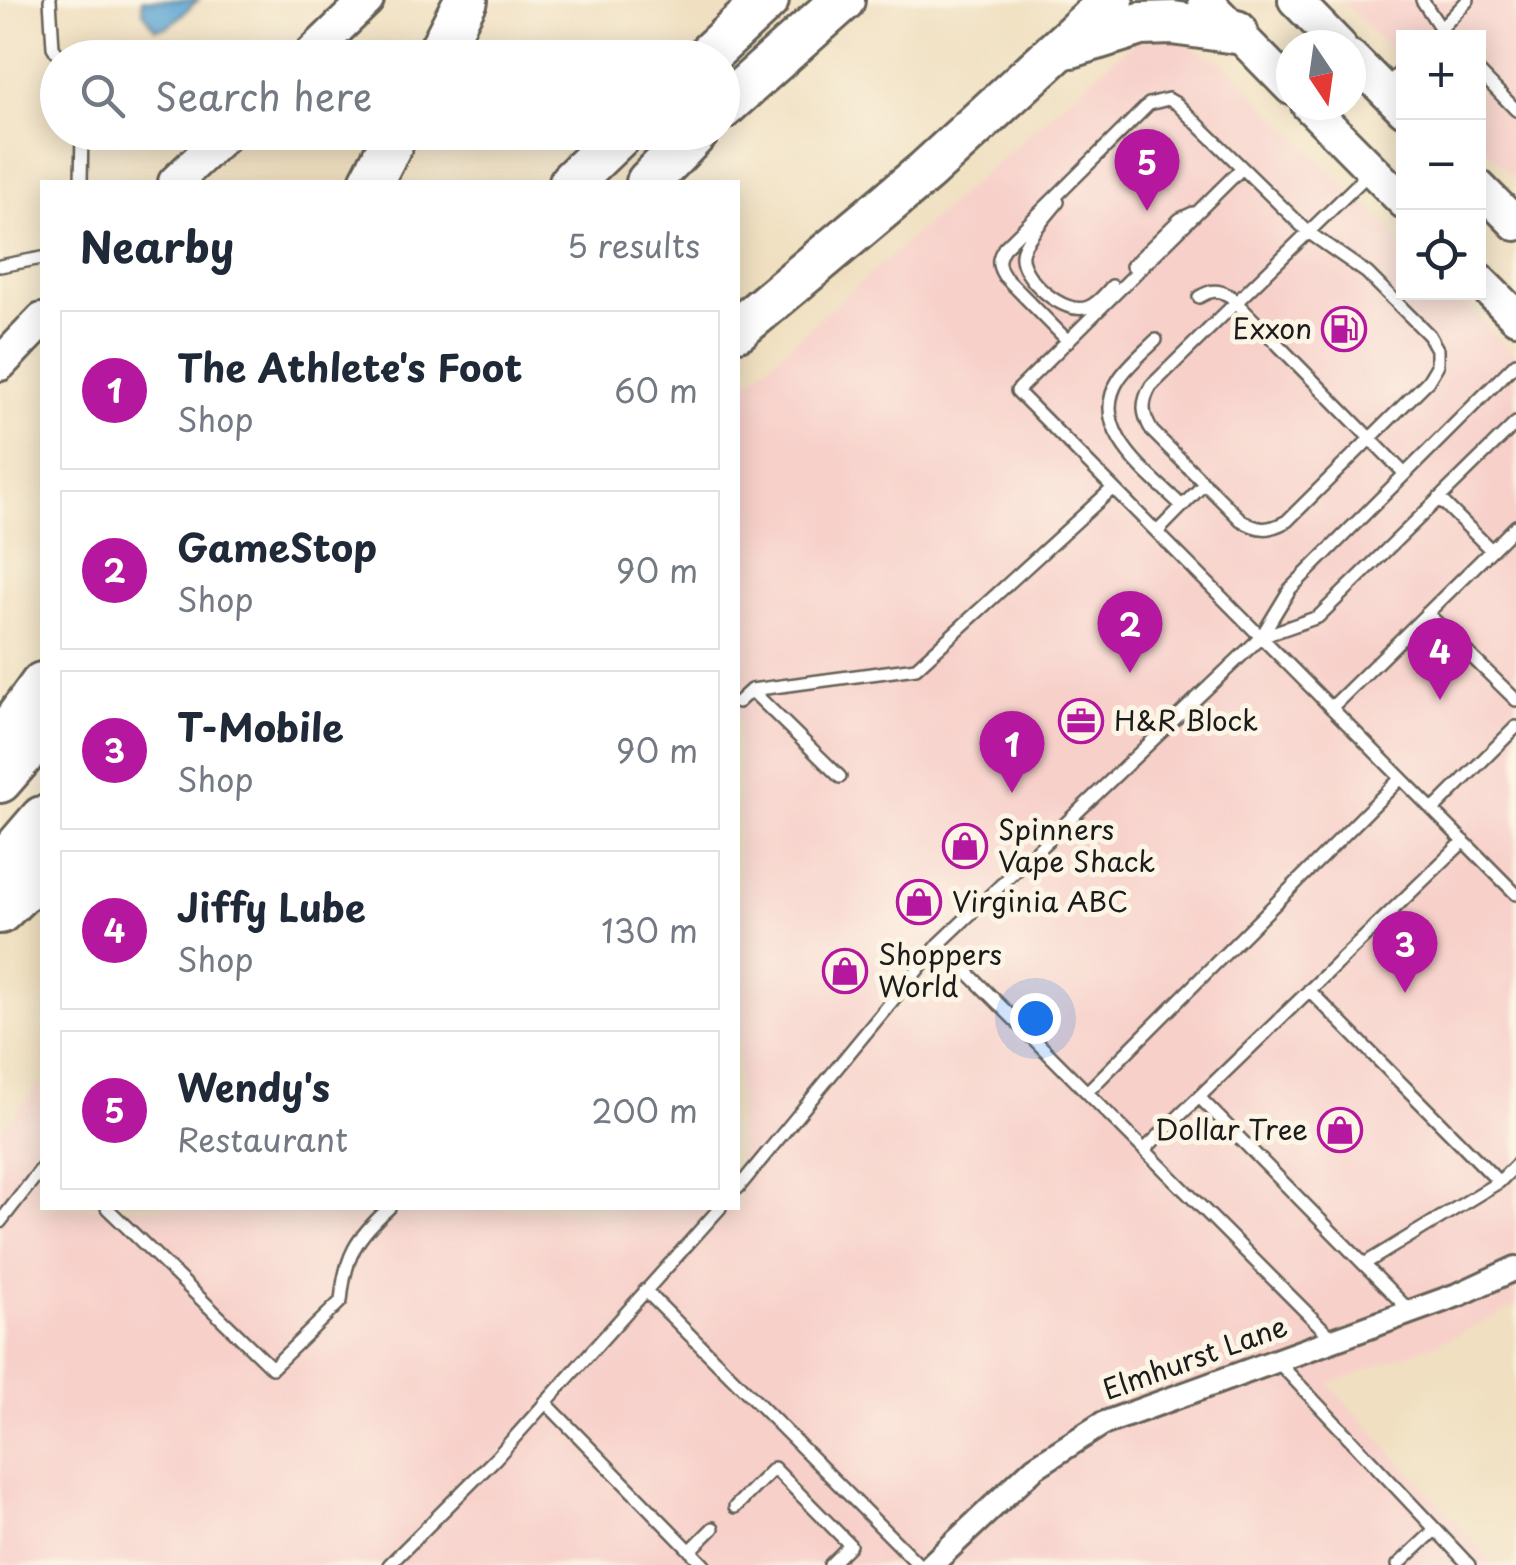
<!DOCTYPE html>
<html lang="en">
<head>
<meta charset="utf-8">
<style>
  :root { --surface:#fff; --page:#f2f2f3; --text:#1f2937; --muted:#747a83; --line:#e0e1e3; --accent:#b5179e }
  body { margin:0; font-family:"Playpen Sans",sans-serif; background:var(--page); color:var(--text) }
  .controls { position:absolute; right:30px; top:30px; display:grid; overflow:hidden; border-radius:0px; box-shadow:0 5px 25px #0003 }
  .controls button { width:90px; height:90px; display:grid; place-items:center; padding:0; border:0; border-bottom:2px solid var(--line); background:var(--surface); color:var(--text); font:50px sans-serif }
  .compass { position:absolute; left:1276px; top:30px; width:90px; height:90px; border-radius:50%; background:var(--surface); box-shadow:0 5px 25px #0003; rotate:167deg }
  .you { position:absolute; left:1035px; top:1018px; width:35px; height:35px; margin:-25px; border:8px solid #fff; border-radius:50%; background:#1a73e8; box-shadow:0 0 0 15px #1a73e833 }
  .badge { display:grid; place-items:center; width:65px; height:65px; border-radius:50%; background:var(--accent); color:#fff; font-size:32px; font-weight:700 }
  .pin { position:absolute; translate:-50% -82px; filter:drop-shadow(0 2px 5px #0008) }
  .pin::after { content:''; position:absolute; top:52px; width:35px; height:30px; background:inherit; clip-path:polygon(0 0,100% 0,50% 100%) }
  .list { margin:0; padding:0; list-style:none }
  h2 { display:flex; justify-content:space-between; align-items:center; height:130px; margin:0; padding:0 40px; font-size:42px }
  h2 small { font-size:32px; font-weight:400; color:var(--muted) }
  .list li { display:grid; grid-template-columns:65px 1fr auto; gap:30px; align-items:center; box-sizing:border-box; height:160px; margin:0 20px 20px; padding:0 20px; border:2px solid var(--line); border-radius:0px }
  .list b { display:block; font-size:38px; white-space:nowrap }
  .list p { margin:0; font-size:32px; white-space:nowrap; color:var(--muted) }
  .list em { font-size:32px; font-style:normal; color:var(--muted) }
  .icon { flex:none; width:55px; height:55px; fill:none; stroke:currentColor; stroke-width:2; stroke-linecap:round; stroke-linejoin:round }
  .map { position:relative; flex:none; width:1516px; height:1565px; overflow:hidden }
  .search { position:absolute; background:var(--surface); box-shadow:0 5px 25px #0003; left:40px; top:40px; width:700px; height:110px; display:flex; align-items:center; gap:25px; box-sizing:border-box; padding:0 35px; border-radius:55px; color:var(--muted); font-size:38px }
  .panel { position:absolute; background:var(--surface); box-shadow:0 5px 25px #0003; left:40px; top:180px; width:700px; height:1030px; border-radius:0px }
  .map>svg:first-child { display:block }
</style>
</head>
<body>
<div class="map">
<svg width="1516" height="1565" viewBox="0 0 1516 1565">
  <rect width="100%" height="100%" fill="#fcf5e5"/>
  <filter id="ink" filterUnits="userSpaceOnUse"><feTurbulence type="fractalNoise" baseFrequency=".01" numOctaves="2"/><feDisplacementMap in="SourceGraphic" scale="20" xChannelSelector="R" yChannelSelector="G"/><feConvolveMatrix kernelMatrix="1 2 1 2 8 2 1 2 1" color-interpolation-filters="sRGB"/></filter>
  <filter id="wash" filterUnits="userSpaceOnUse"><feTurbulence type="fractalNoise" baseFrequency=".0048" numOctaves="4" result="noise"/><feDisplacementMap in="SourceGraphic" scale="40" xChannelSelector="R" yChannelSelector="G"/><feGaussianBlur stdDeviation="2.25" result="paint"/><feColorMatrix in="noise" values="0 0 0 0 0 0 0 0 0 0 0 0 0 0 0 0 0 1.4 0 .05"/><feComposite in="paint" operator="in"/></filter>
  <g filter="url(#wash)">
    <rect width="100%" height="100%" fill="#f0e0c1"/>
    <path fill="#f7d0ca" d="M1341 0H1516V180L1479 142 1478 38H1404L1403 64Z
      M1176 39 1223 63 1403 243 1404 292 1454 293 1516 356V1306L1451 1338 1329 1384 1496 1565H0V1131L42 1081V1208H738V391L1135 40Z"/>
    <path fill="#5ca5d3" stroke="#3c6078" stroke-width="2.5" d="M142 0H198L168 27 155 29 143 11Z"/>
  </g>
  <g filter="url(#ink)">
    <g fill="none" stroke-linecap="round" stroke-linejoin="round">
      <defs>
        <path id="lane" d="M50 0 53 47 60 58
          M1422 0 1447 38
          M1432 38 1468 0
          M1478 71 1516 110
          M1386 86 1404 68
          M1242 168 1017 391 1516 894
          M81 182 82 132
          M1058 202C1049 214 1023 241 1022 254 1019 277 1065 317 1088 307 1097 304 1106 293 1112 286
          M0 266 42 258
          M1132 266 1180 219 1193 213
          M1199 297C1211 290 1217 289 1230 296L1405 474
          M1156 340C1144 352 1129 364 1119 379 1086 430 1151 475 1182 506
          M1068 341 1004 276C997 265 997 259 1004 248L1149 104 1168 99 1177 104 1308 232 1367 273 1429 335 1437 349V366L1428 381 1287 521C1269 531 1258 531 1241 520L1152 431C1142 414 1141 403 1151 386 1223 315 1296 244 1368 174
          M1439 498 1491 550
          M1157 532 1204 484
          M1427 613 1516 700
          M1261 637 1318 617 1516 423
          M751 690 840 777
          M738 702 751 690 916 668 1113 488
          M1331 708 1516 526
          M1433 810 1516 727
          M939 944 1333 1339
          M1309 990 1499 1182
          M1087 1092 1401 778
          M1199 1097 1410 1311
          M1144 1150 1464 841
          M738 1188 939 944 1261 637 1290 589 1516 363
          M107 1208 272 1368 341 1301C345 1256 356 1238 389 1208
          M0 1222 42 1168
          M1364 1264 1499 1182 1516 1165
          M645 1290 919 1565
          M1276 1360 1469 1565
          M545 1402 704 1565
          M735 1507 774 1468 850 1545 830 1565
          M690 1551 713 1528
          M389 1565 496 1458 720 1208
          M1398 1565 1435 1530"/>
        <path id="street" d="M931 1565 1035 1467 1102 1424 1460 1294 1516 1268"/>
        <path id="secondary" d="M1205 0 1291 88
          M1295 0 1339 45
          M1351 57 1404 110
          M307 58 367 0
          M1308 105 1404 202
          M175 182 228 132
          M1478 186 1516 224
          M1478 279 1516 317
          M0 364 42 320"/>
        <path id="highway" d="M1071 46 1141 24 1173 23 1236 32
          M436 58 466 0
          M705 58 767 0
          M722 108 843 0
          M371 182 397 132
          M571 182 623 132
          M648 182 697 132
          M738 329 925 172 1112 0
          M0 742 42 684
          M0 781 42 733
          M0 867 42 818
          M0 912 42 872"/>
      </defs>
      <use href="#lane" stroke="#666156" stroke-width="16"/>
      <use href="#street" stroke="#666156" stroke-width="28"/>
      <use href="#secondary" stroke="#666156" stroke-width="38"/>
      <use href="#highway" stroke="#666156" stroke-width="48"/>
      <use href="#lane" stroke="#fff" stroke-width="11"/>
      <use href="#street" stroke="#fff" stroke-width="22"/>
      <use href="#secondary" stroke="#fff" stroke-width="32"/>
      <use href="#highway" stroke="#fff" stroke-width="42"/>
    </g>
  </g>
  <defs>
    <symbol id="fuel-ring" viewBox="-11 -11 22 22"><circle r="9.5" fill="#fcf5e5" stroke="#b5179e" stroke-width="1.5"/><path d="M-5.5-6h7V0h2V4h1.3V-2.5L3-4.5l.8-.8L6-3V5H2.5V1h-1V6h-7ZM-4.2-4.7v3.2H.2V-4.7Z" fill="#b5179e"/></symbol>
    <symbol id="office-ring" viewBox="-11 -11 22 22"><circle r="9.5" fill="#fcf5e5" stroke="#b5179e" stroke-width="1.5"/><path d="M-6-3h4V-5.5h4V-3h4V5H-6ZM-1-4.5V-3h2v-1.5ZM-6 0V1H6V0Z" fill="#b5179e"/></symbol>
    <symbol id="shop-ring" viewBox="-11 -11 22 22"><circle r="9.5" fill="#fcf5e5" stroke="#b5179e" stroke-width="1.5"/><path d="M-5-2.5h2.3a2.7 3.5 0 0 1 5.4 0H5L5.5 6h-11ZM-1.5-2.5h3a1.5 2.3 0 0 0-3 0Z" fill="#b5179e"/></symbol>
  </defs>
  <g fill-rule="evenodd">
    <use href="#fuel-ring" x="1319" y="304" width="50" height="50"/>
    <use href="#office-ring" x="1056" y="696" width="50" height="50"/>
    <use href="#shop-ring" x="940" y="821" width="50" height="50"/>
    <use href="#shop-ring" x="894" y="877" width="50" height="50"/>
    <use href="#shop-ring" x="820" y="946" width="50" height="50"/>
    <use href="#shop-ring" x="1315" y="1105" width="50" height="50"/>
  </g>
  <g text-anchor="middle" stroke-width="10" stroke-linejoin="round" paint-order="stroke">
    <g font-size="28" fill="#1c1c1c" stroke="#fcf5e5" text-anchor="start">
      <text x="1312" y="339" text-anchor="end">Exxon</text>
      <text x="1114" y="731">H&amp;R Block</text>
      <text x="998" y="840">Spinners<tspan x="998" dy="32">Vape Shack</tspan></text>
      <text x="952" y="912">Virginia ABC</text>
      <text x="878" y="965">Shoppers<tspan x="878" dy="32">World</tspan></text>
      <text x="1308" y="1140" text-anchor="end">Dollar Tree</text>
    </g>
    <g font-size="28" fill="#1c1c1c" stroke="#fcf5e5">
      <text transform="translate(1195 1358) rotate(-20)" y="10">Elmhurst Lane</text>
    </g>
  </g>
</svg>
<div class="controls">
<button>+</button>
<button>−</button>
<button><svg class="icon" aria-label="locate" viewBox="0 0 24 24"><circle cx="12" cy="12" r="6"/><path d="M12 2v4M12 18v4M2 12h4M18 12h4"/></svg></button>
</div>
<svg class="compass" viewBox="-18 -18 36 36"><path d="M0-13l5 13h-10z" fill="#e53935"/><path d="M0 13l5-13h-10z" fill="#747a83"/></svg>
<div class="you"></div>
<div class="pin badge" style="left:1012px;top:793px">1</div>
<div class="pin badge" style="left:1130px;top:673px">2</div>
<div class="pin badge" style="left:1405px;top:993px">3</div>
<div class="pin badge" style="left:1440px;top:700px">4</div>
<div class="pin badge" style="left:1147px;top:211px">5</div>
<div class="search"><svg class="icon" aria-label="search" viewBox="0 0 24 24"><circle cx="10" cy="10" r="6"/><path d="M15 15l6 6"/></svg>Search here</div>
<section class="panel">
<h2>Nearby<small>5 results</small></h2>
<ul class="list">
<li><span class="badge">1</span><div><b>The Athlete's Foot</b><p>Shop</p></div><em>60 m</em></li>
<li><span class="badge">2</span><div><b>GameStop</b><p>Shop</p></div><em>90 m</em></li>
<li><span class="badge">3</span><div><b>T-Mobile</b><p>Shop</p></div><em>90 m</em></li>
<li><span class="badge">4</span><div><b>Jiffy Lube</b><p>Shop</p></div><em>130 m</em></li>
<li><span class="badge">5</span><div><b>Wendy's</b><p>Restaurant</p></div><em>200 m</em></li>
</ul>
</section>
</div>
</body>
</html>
